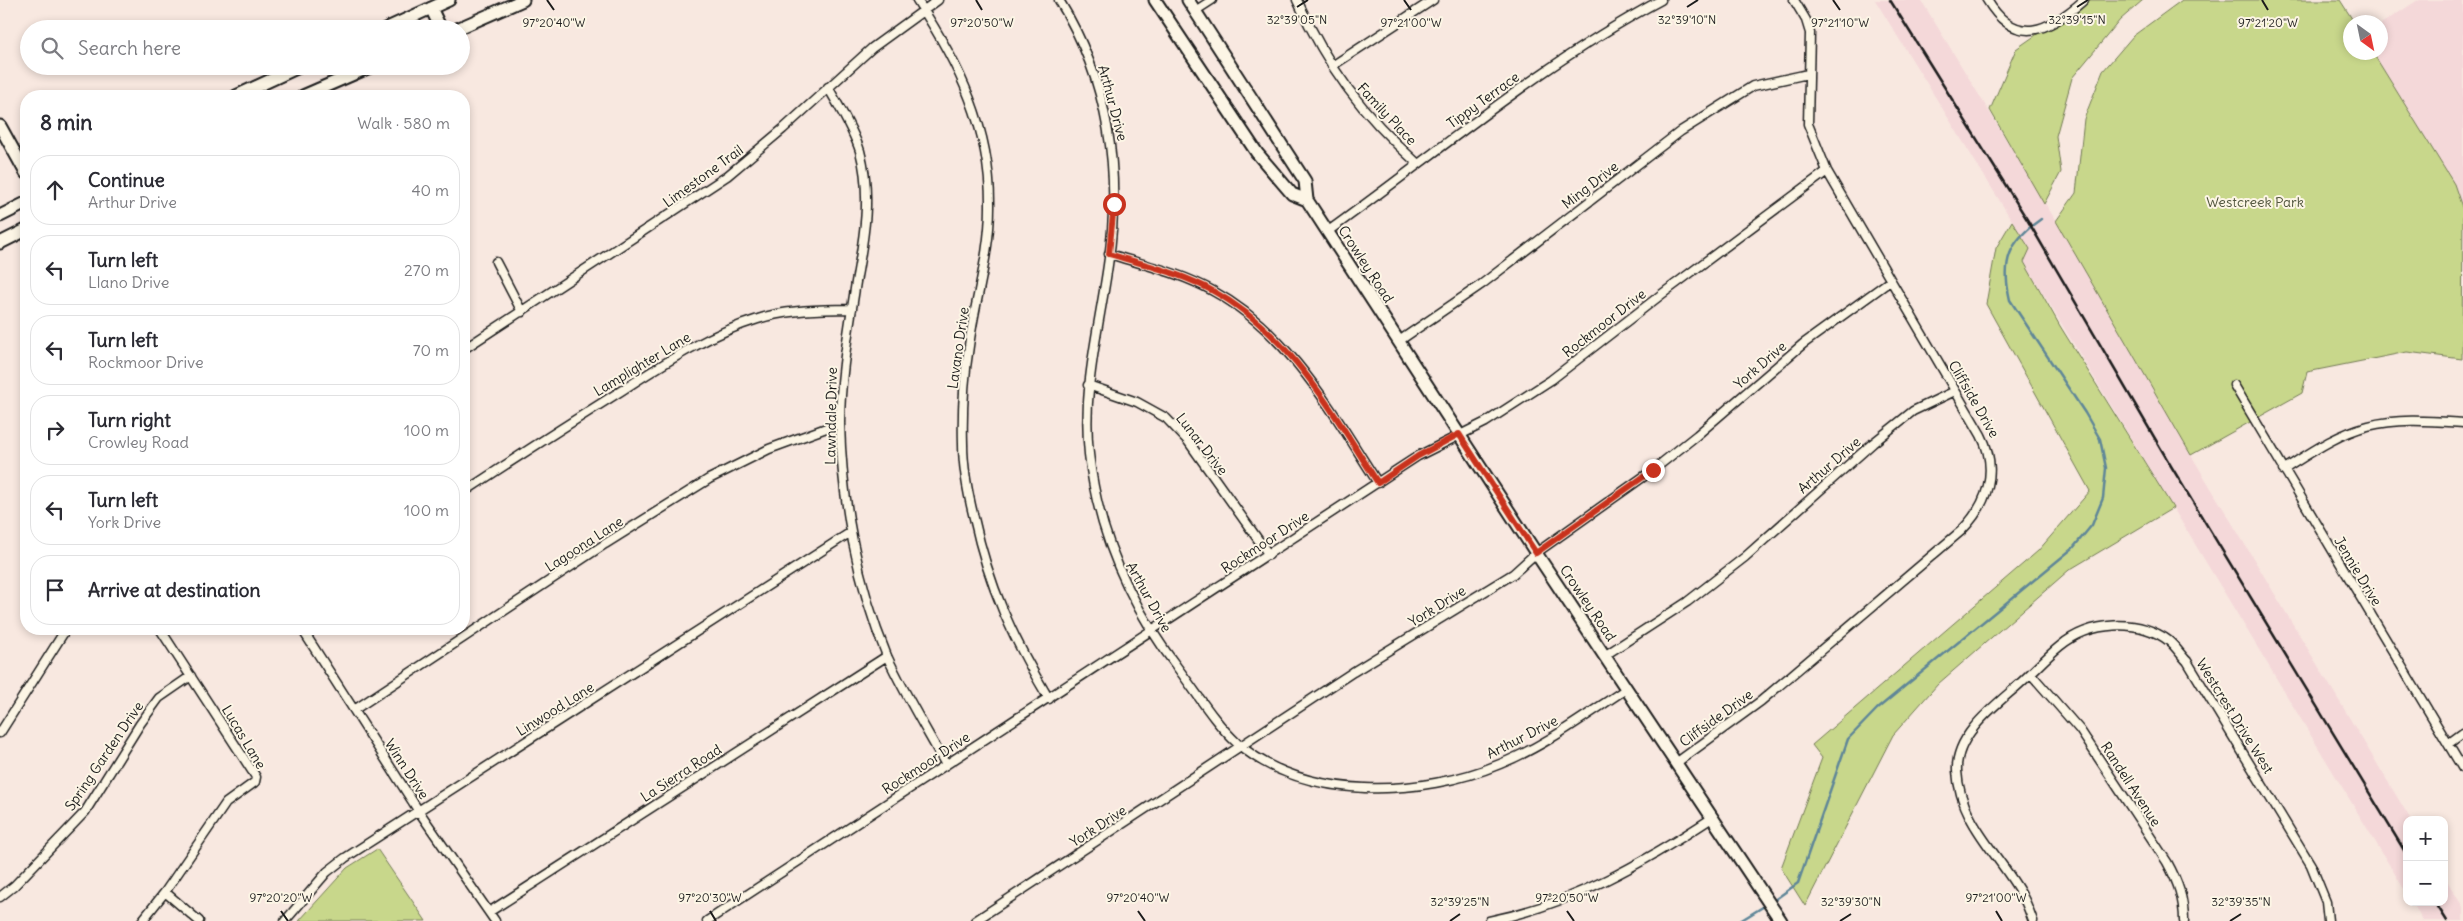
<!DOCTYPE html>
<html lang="en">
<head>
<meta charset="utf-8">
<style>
  :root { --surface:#fff; --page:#f2f2f3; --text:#2b2b33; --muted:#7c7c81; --line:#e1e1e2 }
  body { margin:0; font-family:Delius,sans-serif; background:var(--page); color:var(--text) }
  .controls { position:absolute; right:15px; bottom:15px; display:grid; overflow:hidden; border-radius:10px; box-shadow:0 2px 8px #0003 }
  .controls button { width:45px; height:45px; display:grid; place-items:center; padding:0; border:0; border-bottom:1px solid var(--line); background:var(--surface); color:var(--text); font:25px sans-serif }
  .compass { position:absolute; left:2343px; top:15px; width:45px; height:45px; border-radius:50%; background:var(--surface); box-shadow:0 2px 8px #0003; rotate:147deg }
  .stop { position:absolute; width:15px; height:15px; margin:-11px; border:4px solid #c8321e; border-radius:50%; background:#fff }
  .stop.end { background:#c8321e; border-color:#fff; box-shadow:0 1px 5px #0008 }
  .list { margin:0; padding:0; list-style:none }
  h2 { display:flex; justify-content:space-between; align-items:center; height:65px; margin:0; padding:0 20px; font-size:21px }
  h2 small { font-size:16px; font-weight:400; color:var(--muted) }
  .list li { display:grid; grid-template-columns:32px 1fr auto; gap:15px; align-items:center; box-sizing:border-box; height:70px; margin:0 10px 10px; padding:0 10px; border:1px solid var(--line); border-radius:20px }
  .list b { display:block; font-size:19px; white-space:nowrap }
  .list p { margin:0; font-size:16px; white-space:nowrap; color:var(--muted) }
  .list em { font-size:16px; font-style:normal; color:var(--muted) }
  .icon { flex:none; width:28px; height:28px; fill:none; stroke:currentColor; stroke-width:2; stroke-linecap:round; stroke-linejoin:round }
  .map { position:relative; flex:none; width:2463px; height:921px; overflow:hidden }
  .search { position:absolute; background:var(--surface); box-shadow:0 2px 8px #0003; left:20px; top:20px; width:450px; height:55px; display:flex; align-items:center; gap:12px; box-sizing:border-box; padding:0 18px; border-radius:28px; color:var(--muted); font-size:19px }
  .panel { position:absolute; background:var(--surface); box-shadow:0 2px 8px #0003; left:20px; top:90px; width:450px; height:545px; border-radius:20px }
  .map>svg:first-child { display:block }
</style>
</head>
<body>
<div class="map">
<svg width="2463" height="921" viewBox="0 0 2463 921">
  <rect width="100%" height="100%" fill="#f8e8e0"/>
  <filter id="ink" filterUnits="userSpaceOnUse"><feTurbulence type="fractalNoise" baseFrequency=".02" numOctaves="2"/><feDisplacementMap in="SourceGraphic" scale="10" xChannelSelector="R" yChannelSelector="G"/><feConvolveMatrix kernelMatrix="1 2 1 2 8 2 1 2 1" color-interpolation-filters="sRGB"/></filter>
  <g filter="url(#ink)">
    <path fill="#f4d8d9" d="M1875 0H1921L2056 221 2191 455 2411 820H2407V894L2024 262 2029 248Z
      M2418 0H2463V210L2454 184 2373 53 2380 52 2381 24Z
      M2444 876 2463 907V921H2423L2412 902H2444Z"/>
    <path fill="#c8d78b" stroke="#727a54" d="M2086 0H2143L2120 20 2072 78 2056 136 2061 172 2044 204 1990 110 2016 49Z
      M2182 0H2340L2354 22H2350V52L2373 53 2454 184 2463 210 2462 359 2407 352 2307 372 2302 393 2191 455 2056 221 2076 193 2084 119 2103 71 2133 36Z
      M2012 221 2030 249 2024 262 2060 326 2173 508 2069 570 1938 684 1893 735 1805 906 1781 868 1822 758 1812 745 2038 551 2090 491 1986 304 1996 248Z
      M377 849 426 921H299L347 868Z"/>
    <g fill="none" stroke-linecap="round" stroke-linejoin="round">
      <path stroke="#5e8698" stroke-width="2.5" d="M1773 901 1798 883 1848 739 1877 709 2073 548 2092 525 2103 498 2106 468 2100 439 2085 413 2010 300C2001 262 2009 241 2041 219
        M1740 921 1766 905"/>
      <defs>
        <path id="street" d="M917 0C959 64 991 129 990 207 990 254 975 300 969 346 964 378 962 411 963 444 963 469 968 494 974 518 989 587 1013 639 1049 699
          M1059 0C1109 81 1122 173 1108 265 1099 329 1082 389 1089 454 1098 535 1131 607 1180 671 1198 695 1215 723 1237 743 1305 802 1422 797 1500 764 1545 746 1586 715 1626 689
          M1297 0C1328 68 1362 114 1418 164
          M1987 0C2016 48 2049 31 2084 0
          M1195 11 1212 0
          M1332 66 1433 0
          M828 87C839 107 853 129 860 151 872 195 864 238 856 282 849 329 840 376 840 424 842 501 857 584 887 656 904 693 926 729 946 765
          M1327 232C1437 153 1541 64 1661 0
          M1109 254C1145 265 1181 273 1213 291 1290 333 1332 412 1378 483
          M496 262 522 312
          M1399 341 1482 284 1681 131 1753 86 1808 74
          M464 349 727 176 783 129 872 48 938 0
          M1088 385 1137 402 1166 418 1188 441 1269 555
          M2234 385 2463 769
          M2283 470C2310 453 2337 434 2368 426 2398 418 2432 421 2463 423
          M464 492C517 457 570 423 624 389 666 362 709 334 758 319 788 309 821 310 852 309
          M302 629 418 810 495 921
          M1604 656 1687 602 1745 557 1873 443 1913 411 1955 391
          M2031 674 2080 730 2167 862C2178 882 2184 899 2184 921
          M354 710 605 544 709 479 769 449 840 423
          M0 733 66 629
          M2448 744 2463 733
          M1676 763 1761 701 1961 531C1988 504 1999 470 1981 435L1827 171 1808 124 1810 33 1806 20 1794 0
          M165 892 199 921
          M0 897 14 886 85 812 140 724 159 698 191 676
          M489 912 887 656
          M142 921 165 892 226 803 255 782 256 777 160 629
          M285 921 327 872 345 858 851 532
          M707 921 1418 456 1486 422 1551 380 1662 294 1827 171
          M975 921 1353 672 1513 574 1536 553 1653 470 1697 435 1803 344 1890 281
          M1489 921C1572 904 1642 864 1712 818
          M2033 921C2030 913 2027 904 2023 897 2000 854 1960 824 1957 771 1955 736 1992 708 2016 687 2031 674 2045 658 2060 646 2090 621 2138 618 2169 641 2176 647 2181 655 2187 661L2311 865 2326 902 2328 921"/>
        <path id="secondary" d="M1155 0 1257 153 1292 194 1307 200
          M1188 0 1305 181 1307 200 1536 553 1781 921
          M431 8 441 29
          M385 29 449 0
          M457 29 523 0
          M236 96 301 66
          M303 96 372 66
          M0 126 26 173
          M0 216 26 203
          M0 243 26 230"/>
      </defs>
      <use href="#street" stroke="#1c1c1c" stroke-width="11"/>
      <use href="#secondary" stroke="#1c1c1c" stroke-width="15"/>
      <use href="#street" stroke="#fcf5e5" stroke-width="8"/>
      <use href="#secondary" stroke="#fcf5e5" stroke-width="11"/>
      <path stroke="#1c1c1c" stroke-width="2.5" d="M1890 0 2028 221 2171 466 2407 855
        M2435 902 2447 921"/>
    </g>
  </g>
  <g fill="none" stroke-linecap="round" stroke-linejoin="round" filter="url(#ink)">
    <path stroke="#c8321e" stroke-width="6" d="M1114 204 1109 254C1145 265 1181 273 1213 291 1290 333 1332 412 1378 483L1418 456 1459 434 1536 553 1653 470"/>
  </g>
  <path fill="none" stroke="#1c1c1c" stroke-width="2" d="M547 0 554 10M976 0 982 10M1404 0 1411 10M1833 0 1840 10M2262 0 2268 10M1297 7 1308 0M1687 7 1698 0M2077 7 2088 0M281 911 288 921M710 911 716 921M1138 911 1145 921M1567 911 1574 921M1996 911 2002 921M1450 921 1460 914M1840 921 1851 914M2230 921 2241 914"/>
  <g text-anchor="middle" stroke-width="4" stroke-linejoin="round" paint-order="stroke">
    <g font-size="14" fill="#1c1c1c" stroke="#fcf5e5">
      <text transform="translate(1483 100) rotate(-36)" y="5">Tippy Terrace</text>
      <text transform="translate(1113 103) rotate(75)" y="5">Arthur Drive</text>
      <text transform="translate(1387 114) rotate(47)" y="5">Family Place</text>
      <text transform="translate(703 176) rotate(-36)" y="5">Limestone Trail</text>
      <text transform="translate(1590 185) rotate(-38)" y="5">Ming Drive</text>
      <text transform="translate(1366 264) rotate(57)" y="5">Crowley Road</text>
      <text transform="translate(1604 323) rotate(-38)" y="5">Rockmoor Drive</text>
      <text transform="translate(958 348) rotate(-82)" y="5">Lavano Drive</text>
      <text transform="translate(642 364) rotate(-31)" y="5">Lamplighter Lane</text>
      <text transform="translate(1760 365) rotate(-41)" y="5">York Drive</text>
      <text transform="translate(1974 399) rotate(60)" y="5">Cliffside Drive</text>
      <text transform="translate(831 416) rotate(-89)" y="5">Lawndale Drive</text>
      <text transform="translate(1202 444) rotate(52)" y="5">Lunar Drive</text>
      <text transform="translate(1829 465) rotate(-41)" y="5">Arthur Drive</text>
      <text transform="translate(1265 542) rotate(-33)" y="5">Rockmoor Drive</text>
      <text transform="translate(584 544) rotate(-33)" y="5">Lagoona Lane</text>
      <text transform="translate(2358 571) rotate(59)" y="5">Jennie Drive</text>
      <text transform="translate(1149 597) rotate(61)" y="5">Arthur Drive</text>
      <text transform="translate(1588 603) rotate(56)" y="5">Crowley Road</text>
      <text transform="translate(1437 606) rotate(-32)" y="5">York Drive</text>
      <text transform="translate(555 709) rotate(-32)" y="5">Linwood Lane</text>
      <text transform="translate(2235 716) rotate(58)" y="5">Westcrest Drive West</text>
      <text transform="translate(1716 718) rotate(-36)" y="5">Cliffside Drive</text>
      <text transform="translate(244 737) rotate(59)" y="5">Lucas Lane</text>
      <text transform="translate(1522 737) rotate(-27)" y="5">Arthur Drive</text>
      <text transform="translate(104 756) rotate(-56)" y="5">Spring Garden Drive</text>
      <text transform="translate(926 763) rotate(-33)" y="5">Rockmoor Drive</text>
      <text transform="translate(407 769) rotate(57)" y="5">Winn Drive</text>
      <text transform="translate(681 773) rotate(-33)" y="5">La Sierra Road</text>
      <text transform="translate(2131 784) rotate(57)" y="5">Randell Avenue</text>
      <text transform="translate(1098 826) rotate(-33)" y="5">York Drive</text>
    </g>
    <g font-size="14" fill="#50543d" stroke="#fcf5e5">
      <text x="2255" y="207">Westcreek Park</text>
    </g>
  </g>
  <g font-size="12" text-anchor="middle" fill="#1c1c1c" stroke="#fcf5e5" stroke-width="4" stroke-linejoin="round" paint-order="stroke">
    <text x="1297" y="24">32°39'05"N</text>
    <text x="1687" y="24">32°39'10"N</text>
    <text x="2077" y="24">32°39'15"N</text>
    <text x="554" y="27">97°20'40"W</text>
    <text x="982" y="27">97°20'50"W</text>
    <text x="1411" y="27">97°21'00"W</text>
    <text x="1840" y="27">97°21'10"W</text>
    <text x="2268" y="27">97°21'20"W</text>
    <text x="281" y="902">97°20'20"W</text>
    <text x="710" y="902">97°20'30"W</text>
    <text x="1138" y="902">97°20'40"W</text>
    <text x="1567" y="902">97°20'50"W</text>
    <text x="1996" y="902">97°21'00"W</text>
    <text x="1460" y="906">32°39'25"N</text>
    <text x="1851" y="906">32°39'30"N</text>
    <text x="2241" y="906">32°39'35"N</text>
  </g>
</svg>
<div class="controls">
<button>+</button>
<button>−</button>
</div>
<svg class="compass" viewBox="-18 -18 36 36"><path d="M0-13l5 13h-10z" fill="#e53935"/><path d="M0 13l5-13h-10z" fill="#7c7c81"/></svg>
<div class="stop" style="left:1114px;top:204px"></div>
<div class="stop end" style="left:1653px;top:470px"></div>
<div class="search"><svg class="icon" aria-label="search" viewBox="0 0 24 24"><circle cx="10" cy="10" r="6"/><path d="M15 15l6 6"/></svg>Search here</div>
<section class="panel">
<h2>8 min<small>Walk · 580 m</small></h2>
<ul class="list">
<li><svg class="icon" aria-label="ahead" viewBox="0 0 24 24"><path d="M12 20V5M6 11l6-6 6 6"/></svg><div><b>Continue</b><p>Arthur Drive</p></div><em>40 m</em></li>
<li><svg class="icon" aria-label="left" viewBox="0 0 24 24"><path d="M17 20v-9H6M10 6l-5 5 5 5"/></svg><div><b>Turn left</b><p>Llano Drive</p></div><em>270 m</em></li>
<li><svg class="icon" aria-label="left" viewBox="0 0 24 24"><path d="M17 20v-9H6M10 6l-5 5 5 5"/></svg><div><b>Turn left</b><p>Rockmoor Drive</p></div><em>70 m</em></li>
<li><svg class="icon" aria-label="right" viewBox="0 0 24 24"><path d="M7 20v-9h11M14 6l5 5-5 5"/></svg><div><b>Turn right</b><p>Crowley Road</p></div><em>100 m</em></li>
<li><svg class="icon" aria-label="left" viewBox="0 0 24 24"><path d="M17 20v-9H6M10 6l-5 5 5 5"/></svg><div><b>Turn left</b><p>York Drive</p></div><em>100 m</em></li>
<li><svg class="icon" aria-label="arrive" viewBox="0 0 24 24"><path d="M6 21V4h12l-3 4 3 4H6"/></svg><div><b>Arrive at destination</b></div></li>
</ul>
</section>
</div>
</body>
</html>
